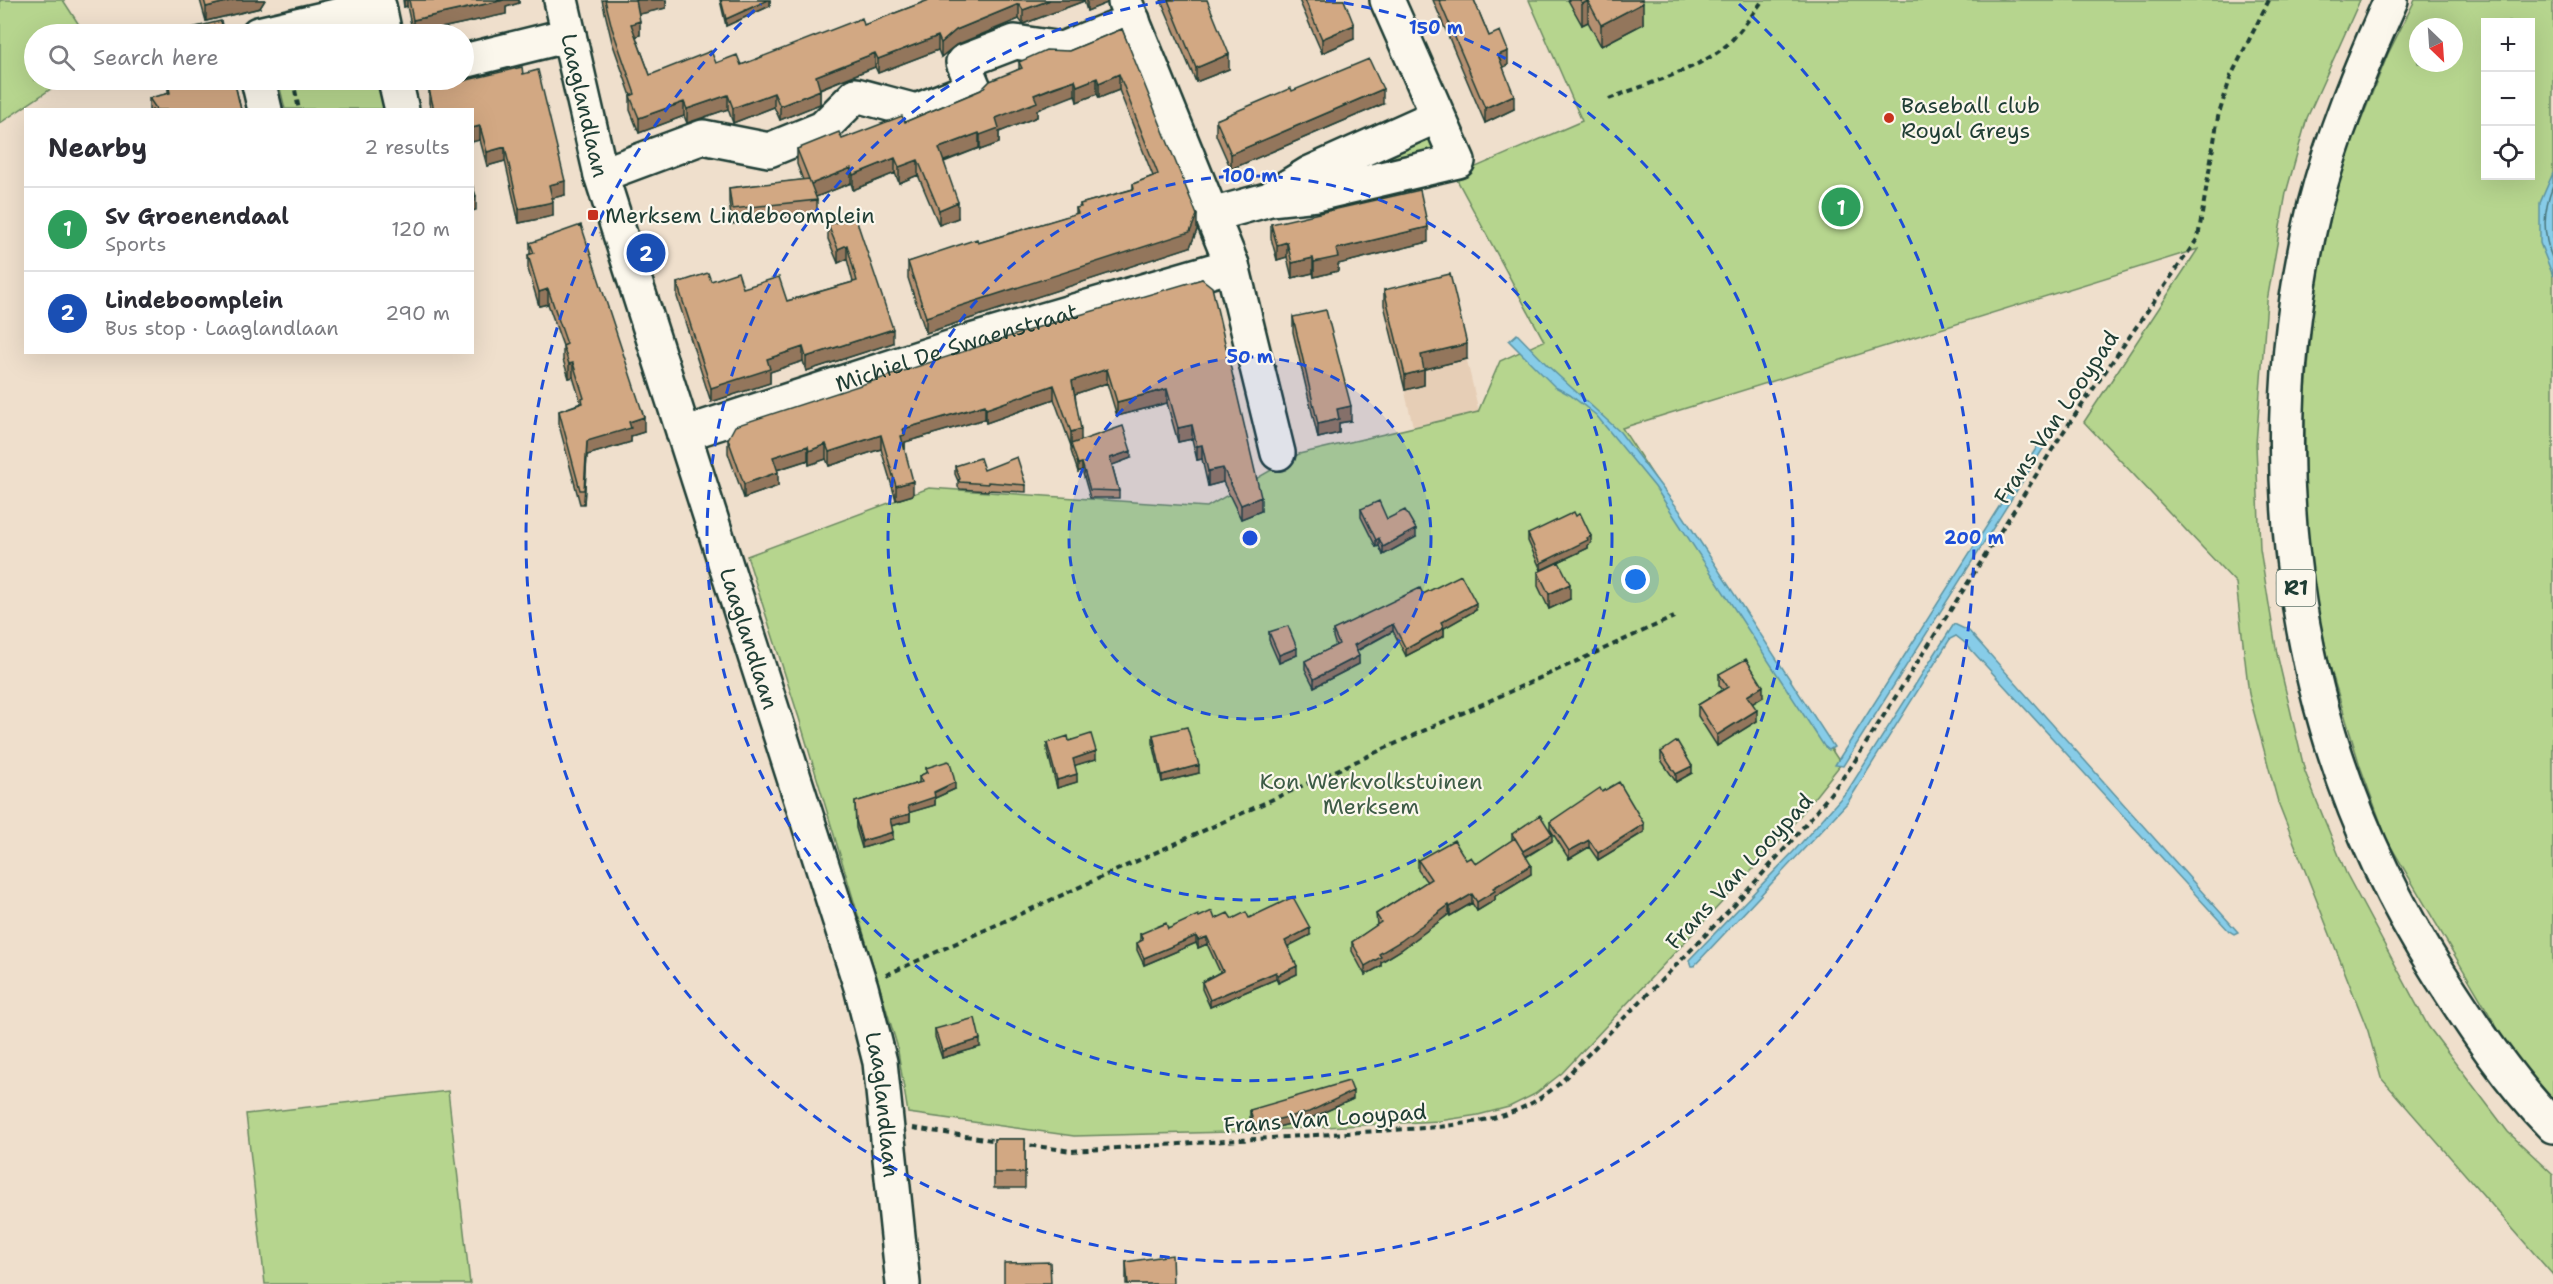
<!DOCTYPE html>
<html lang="en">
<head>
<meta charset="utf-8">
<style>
  :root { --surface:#fff; --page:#f2f2f3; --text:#2b2b33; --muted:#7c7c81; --line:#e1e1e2; --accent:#c8321e }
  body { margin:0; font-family:"Shantell Sans",sans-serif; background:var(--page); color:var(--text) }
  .controls { position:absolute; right:18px; top:18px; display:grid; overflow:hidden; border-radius:0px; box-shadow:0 6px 24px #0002 }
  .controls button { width:54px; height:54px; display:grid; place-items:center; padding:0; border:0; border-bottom:2px solid var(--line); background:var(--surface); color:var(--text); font:30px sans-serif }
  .compass { position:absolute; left:2409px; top:18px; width:54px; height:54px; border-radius:50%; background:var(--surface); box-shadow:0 6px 24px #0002; rotate:155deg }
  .you { position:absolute; left:1636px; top:580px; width:21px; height:21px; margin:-15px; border:4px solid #fff; border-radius:50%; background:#1a73e8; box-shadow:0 0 0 9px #1a73e833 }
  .badge { display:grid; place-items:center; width:39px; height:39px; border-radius:50%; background:var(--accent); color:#fff; font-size:20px; font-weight:700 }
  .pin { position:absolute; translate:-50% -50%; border:3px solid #fff; box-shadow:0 2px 6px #0006 }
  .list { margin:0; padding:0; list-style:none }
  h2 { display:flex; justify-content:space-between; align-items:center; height:78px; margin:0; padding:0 24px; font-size:26px }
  h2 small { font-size:20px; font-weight:400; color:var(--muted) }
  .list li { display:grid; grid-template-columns:39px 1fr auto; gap:18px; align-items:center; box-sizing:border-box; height:84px; padding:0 24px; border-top:2px solid var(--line) }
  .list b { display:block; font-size:22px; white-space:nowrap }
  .list p { margin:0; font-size:20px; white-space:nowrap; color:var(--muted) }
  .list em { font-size:20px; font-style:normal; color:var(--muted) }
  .icon { flex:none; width:33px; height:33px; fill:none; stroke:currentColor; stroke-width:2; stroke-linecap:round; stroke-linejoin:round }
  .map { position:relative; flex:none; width:2553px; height:1284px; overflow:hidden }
  .search { position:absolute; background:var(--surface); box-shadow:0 6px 24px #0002; left:24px; top:24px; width:450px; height:66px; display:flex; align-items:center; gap:15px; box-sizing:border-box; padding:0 21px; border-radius:33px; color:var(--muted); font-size:22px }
  .panel { position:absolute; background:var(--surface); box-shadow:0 6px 24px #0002; left:24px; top:108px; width:450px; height:246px; border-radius:0px }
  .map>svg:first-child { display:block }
</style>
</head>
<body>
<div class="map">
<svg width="2553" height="1284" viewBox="0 0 2553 1284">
  <rect width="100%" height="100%" fill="#efdfcc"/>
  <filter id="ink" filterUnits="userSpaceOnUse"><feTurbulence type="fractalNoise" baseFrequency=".0167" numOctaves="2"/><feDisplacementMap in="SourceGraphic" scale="12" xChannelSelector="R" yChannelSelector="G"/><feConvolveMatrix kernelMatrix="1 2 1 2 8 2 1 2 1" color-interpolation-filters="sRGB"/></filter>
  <g filter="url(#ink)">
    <path fill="#e6ceb6" d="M1450 288 1479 412 1413 426 1384 305Z"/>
    <path fill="#b6d58e" stroke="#6a8961" stroke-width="1.5" fill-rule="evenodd" d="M0 0H63L85 34H34V80H64L0 123Z
      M1529 0H2360L2307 118 2286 193 2267 301 2256 444 2260 549 2277 654 2305 772 2346 873 2428 1026 2508 1132 2553 1174V1275L2381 1078 2368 1031 2278 802 2249 694 2236 583 2084 422 2198 249 1622 428 1841 764 1783 837 1562 1073 1535 1094 1509 1107 1478 1115 1439 1121 1229 1132 1074 1136 908 1113 897 1045 799 718 747 556 929 488 1207 507 1299 454 1478 412 1500 361 1544 341 1455 176 1582 121Z
      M2415 0H2553V1099L2512 1053 2387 840 2360 766 2330 667 2304 548 2305 402 2315 288 2341 170 2388 54ZM2486 22H2530V176H2486ZM2418 27H2454V63H2418Z
      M278 80H386L393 109H285Z
      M1432 136 1439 153 1318 180Z
      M448 1091 470 1284H265L246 1114Z"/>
    <path fill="#87cce8" stroke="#5d93a0" stroke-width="1.5" d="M2553 173V276L2540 243V203Z
      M1517 334 1549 367 1620 432 1682 514 1834 747 1829 750 1824 746 1655 487 1596 415 1570 395 1555 387 1509 341Z
      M2049 428 2053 433 1843 766 1835 765Z
      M1954 624 1969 631 2238 932 2234 934 2229 931 1965 643 1956 636 1950 639 1848 802 1694 966H1691L1689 960 1795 850 1848 790Z"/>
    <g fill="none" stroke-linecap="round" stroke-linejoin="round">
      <path stroke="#49767c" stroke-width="1.5" d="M2553 186C2543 212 2542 234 2553 260"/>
      <defs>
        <g id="minor">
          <path id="s1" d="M561 0 601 175 861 987 880 1062 903 1284"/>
          <path d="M1125 2 1232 265 1278 453"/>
          <path d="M258 34 379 6 385 34"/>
          <path d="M464 61 569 35"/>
          <path d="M258 80 265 110"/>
          <path d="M395 80 402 110"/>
          <path d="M601 175 703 137 769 150 823 128 856 95 916 111 974 88 963 62 1015 42 1062 49 1133 20"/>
          <path d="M1276 194 1310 173 1437 116"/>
          <path d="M1212 215 1270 199 1317 194 1458 161 1387 0"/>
          <path id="s2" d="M684 434 971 341 1232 265"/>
        </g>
        <path id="highway" d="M2391 0C2361 67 2333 134 2315 205 2252 467 2294 747 2440 975 2474 1028 2509 1081 2553 1126"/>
      </defs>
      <use href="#minor" stroke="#1f3d34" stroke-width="38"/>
      <use href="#highway" stroke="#1f3d34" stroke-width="38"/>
      <path stroke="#1f3d34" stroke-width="4" stroke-dasharray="6 4.5" stroke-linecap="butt" d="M293 80 299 110
        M1609 99C1645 84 1699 70 1728 44 1741 31 1752 15 1763 0
        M886 975 1674 617
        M913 1128 998 1141
        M1020 1144 1072 1151 1439 1127C1489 1120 1520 1117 1560 1083 1661 979 1767 880 1853 764L2064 431 2198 238 2218 117 2231 76 2269 0"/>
      <use href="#minor" stroke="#fbf7ec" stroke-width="33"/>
      <use href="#highway" stroke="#fbf7ec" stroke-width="33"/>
    </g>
    <path fill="#b59071" stroke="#1f3d34" stroke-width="1.5" d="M200 0H265L260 8 206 21Z
      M403 0H519V3L506 7V14L413 34 407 6 404 7Z
      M602 0H666V8L639 14 640 35 636 37 650 75 716 63 741 65 864 25 929 0H1107V3L1087 11 1084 1 1023 24 1019 19 956 45 941 57 938 50 878 73 875 67 820 89V104L780 120 774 107 733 123 728 109 687 123 684 116 639 133 630 110V96H631L612 42Z
      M720 0H770V6L726 26Z
      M1161 0H1207L1229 69 1196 82Z
      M1299 0H1344L1354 39 1322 53Z
      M1433 0H1474L1489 36 1508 65 1503 67 1514 109 1485 123Z
      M1568 0H1642L1643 24 1601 46 1588 22 1582 25Z
      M1122 29 1197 230 1190 247 926 333 908 278V262L978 243 1076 214V208L1080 207V204L1133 189V184L1153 176 1119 90 1099 98 1097 94 1077 102 1075 95 1054 102 1037 110V117L999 132V143L980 150 979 148 944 162 958 218 939 225 918 175 899 183 895 173 853 190 851 183 816 197 817 200V214L732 224 729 202V188L803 180 797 164V149L842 139 905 122 981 90 1019 69V62L1069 51Z
      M523 74 565 195 552 198 553 216 519 223 505 161 487 166 472 110H431L429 103V89Z
      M169 80H234L241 110H149V98L168 94V83H169Z
      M1292 91 1383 104 1231 169 1216 135V120Z
      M855 216 893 343 806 371 803 361 770 372V383L711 402 677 297V283L711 281 743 288 787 301 853 282 847 259 838 263 828 239V225Z
      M1271 224 1428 242 1338 264V271L1314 277 1313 273 1292 278 1287 257 1277 260 1271 238Z
      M530 243 644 432 631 436V442L587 455 584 504H580L559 425V411L581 403 573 377 569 378 563 360V346L548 304 539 306 528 269V255L530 254Z
      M1202 279 1261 511 1241 519 1223 482 1208 486 1202 459 1197 460 1192 439 1178 442 1167 403 1117 416 1107 383 1075 394 1081 441 1131 458 1112 465 1119 491V498H1090L1082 470 1078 472 1071 451V446L1054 399 986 423 985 419 905 442V449H904L913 495 896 500 881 449 829 466 826 459 809 465 808 460 777 470 778 486 744 498 728 453V439Z
      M1384 290 1467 359 1424 369V385L1405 390 1384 305Z
      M1293 317 1351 421 1339 423V433L1318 438 1293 332Z
      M955 466 984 470 1026 485V492L988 490V491L960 489 958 487V481L955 474Z
      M1361 509 1387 519 1416 537 1383 555 1379 546 1376 547 1361 517Z
      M1528 534 1591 543 1588 545V548L1541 570 1528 541Z
      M1538 572 1570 599 1549 609 1538 586Z
      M1423 594 1476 610 1444 628V636L1406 656 1393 631 1357 651 1359 664 1314 687 1305 669V661L1336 646 1333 637V630Z
      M1269 632 1297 655 1279 663 1269 640Z
      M1719 674 1763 697 1752 703 1757 721 1717 746 1698 716V705L1723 690 1719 685Z
      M1153 735 1199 773 1162 782 1153 743Z
      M1069 741 1096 759 1075 765 1077 782 1057 788 1047 750V743Z
      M1661 752 1692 773 1676 782 1661 760Z
      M926 768 955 789 935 798V805L910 812V821L891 826 893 839 862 848 856 828 855 802 919 783V776L926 773Z
      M1602 792 1644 832 1598 860 1589 847 1569 859 1550 829V822Z
      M1512 834 1552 841 1526 857 1531 874 1495 896V900L1477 911 1472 903 1450 916 1449 914 1401 950 1381 962V966L1365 975 1352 951V942L1377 925 1376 914 1427 882 1418 870V860H1466L1476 864 1512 840Z
      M1199 917 1215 919 1249 918 1310 935 1288 946 1297 974 1278 983 1276 979 1210 1007 1202 989V982L1220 972 1207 944 1198 948 1196 943 1144 965 1137 950V943L1140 942V934L1168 929Z
      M935 1029 980 1047 942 1058 935 1037Z
      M1353 1099 1309 1119 1254 1133 1250 1117V1110Z
      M994 1139H1025V1188H994Z
      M1126 1262 1173 1284H1126Z"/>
    <path fill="#93765c" stroke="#1f3d34" stroke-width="1.5" d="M234 0H265L260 8 206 21V7Z
      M404 0H407V6L404 7Z
      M504 0H519V3L506 7V14L413 34V20Z
      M636 0H666V8L636 15Z
      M768 0H770V6L726 26V19Z
      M1050 0H1084V1L1023 24V10Z
      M1087 0H1107V3L1087 11Z
      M1588 1V22L1582 25V4Z
      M1643 3V24L1601 46V25Z
      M1019 4V19L956 45 941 57V43L956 30Z
      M640 21V35L631 38V24Z
      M1354 25V39L1322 53V39Z
      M938 36V50L878 73V59Z
      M1508 51V65L1498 70V55Z
      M875 53V67L816 90V76Z
      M1229 54V69L1196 82V68Z
      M1119 74V90L1099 98V83Z
      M1097 78V94L1077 102V86Z
      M1075 80V95L1037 110V117L999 132V143L980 150V135L996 118 1034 95Z
      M1383 89V104L1231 169V154Z
      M820 90V104L780 120V106Z
      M774 93V107L733 123V108Z
      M728 95V109L687 123V109Z
      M1514 95V109L1485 123V108Z
      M684 102V116L639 133V118Z
      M480 126V140L472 142V128Z
      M979 133V148L939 163V148Z
      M505 147V161L487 166V152Z
      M895 158V173L853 190V175Z
      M918 160V175L899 183V167Z
      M851 168V183L811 199V184Z
      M565 181V195L549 199V185Z
      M476 196V210L472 211V197Z
      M553 202V216L519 223V209Z
      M958 202V218L939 225V210Z
      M1197 215V230L1190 247 926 333V317Z
      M1428 227V242L1338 264V271L1314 277V262L1336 249Z
      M1287 242V257L1277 260V245Z
      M847 245V259L838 263V249Z
      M1313 258V273L1292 278V263Z
      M548 289V304L539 306V292Z
      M893 329V343L806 371V357Z
      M1467 344V359L1421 370V355Z
      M803 347V361L770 372V383L711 402V388L767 359Z
      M573 363V377L569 378V364Z
      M1107 369V383L1072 395V381Z
      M1424 370V385L1405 390V375Z
      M1054 385V399L986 423V409Z
      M1167 389V403L1117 416V402Z
      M985 405V419L905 442V449L901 451V436L903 429Z
      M1351 406V421L1339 423V433L1318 438V424L1337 409Z
      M644 417V432L631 436V442L587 455 584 504 587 441 629 422Z
      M1192 425V439L1178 442V428Z
      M1081 429V443L1071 446V432Z
      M881 435V449L829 466V452Z
      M826 444V459L809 465V451Z
      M1202 445V459L1197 460V446Z
      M808 446V460L773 471V457Z
      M1131 451V458L1110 466V458Z
      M1082 463V470L1078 472V464Z
      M1223 468V482L1208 486V471Z
      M778 472V486L744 498V484Z
      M913 481V495L896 500V486Z
      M1261 497V511L1241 519V505Z
      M1416 529V537L1383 555V547Z
      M1591 536V543L1588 545V548L1541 570V563Z
      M1379 538V546L1376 547V540Z
      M1570 584V599L1549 609V594Z
      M1476 603V610L1441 630V622Z
      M1393 624V631L1354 652V645Z
      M1444 628V636L1406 656V649Z
      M1297 648V655L1279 663V655Z
      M1359 656V664L1314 687V679Z
      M1763 686V697L1747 707V696Z
      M1757 710V721L1717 746V735Z
      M1096 751V759L1073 766V759Z
      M1199 765V773L1162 782V775Z
      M1692 766V773L1676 782V774Z
      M1077 774V782L1057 788V780Z
      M955 782V789L935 798V805L908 813V806Z
      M910 814V821L890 826V819Z
      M1644 824V832L1598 860V853Z
      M893 832V839L862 848V841Z
      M1552 834V841L1523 858V851Z
      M1589 840V847L1569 859V851Z
      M1531 865V874L1495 896V900L1477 911V902L1493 888Z
      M1472 894V903L1450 916V907Z
      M1449 905V914L1401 950 1381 962V966L1365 975V966L1379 954Z
      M1310 928V935L1285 948V941Z
      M1196 936V943L1144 965V958Z
      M1207 937V944L1198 948V940Z
      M1297 966V974L1278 983V975Z
      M1276 972V979L1210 1007V1000Z
      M980 1039V1047L942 1058V1051Z
      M1353 1091V1099L1309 1119 1254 1133V1125Z"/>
    <path fill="#d2a883" stroke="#1f3d34" stroke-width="1.5" d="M204 0H234L206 7Z
      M409 0H504L413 20Z
      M605 0H638H636L640 21 631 24 650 75 711 51 716 63 737 55 741 65 862 18 864 25 929 0H1050L1023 10 1019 4 956 30 941 43 938 36 878 59 875 53 816 76 820 90 780 106 774 93 733 108 728 95 687 109 684 102 639 118 630 96 635 94 612 28Z
      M721 0H768L726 19Z
      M1168 0H1207L1229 54 1196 68Z
      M1305 0H1344L1354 25 1322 39Z
      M1439 0H1474L1489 36 1500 31 1508 51 1498 55 1514 95 1485 108Z
      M1580 0H1642L1643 3 1601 25 1588 1 1582 4Z
      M221 21 224 34H192L191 28Z
      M1122 29 1197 215 1190 232 926 317 908 262 977 239 978 243 1078 213 1076 208 1081 207 1080 204 1134 189 1133 184 1158 174 1119 74 1099 83 1097 78 1077 86 1075 80 1054 87 1034 95 1037 102 996 118 999 128 980 135 979 133 939 148 958 202 939 210 918 160 899 167 895 158 853 175 851 168 811 184 797 149 839 132 842 139 902 116 905 122 981 90 990 81 1022 68 1019 62 1046 50 1069 51Z
      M1369 59 1383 89 1231 154 1216 120 1291 88 1292 91Z
      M522 67 523 74 538 70 565 181 549 185 553 202 519 209 505 147 487 152 480 126 472 128V110H434L429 89Z
      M172 80H234L241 110H157L149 98 170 93 168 83 172 82Z
      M809 179 817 200 732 209 729 188Z
      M472 184 476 196 472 197Z
      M1420 190 1428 227 1336 249 1338 257 1314 262 1313 258 1292 263 1287 242 1277 245 1271 224Z
      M855 216 893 329 806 357 803 347 767 359 770 369 711 388 677 283 708 273 711 281 738 272 743 288 779 277 787 301 857 281 847 245 838 249 828 225Z
      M581 225 644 417 629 422 631 428 587 441 584 490H580L559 411 583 403 582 399 584 398 573 363 569 364 563 346 567 344 548 289 539 292 528 255 534 253 530 243Z
      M1450 274 1467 344 1421 355 1424 370 1405 375 1384 290Z
      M1202 279 1212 287 1261 497 1241 505 1223 468 1208 471 1202 445 1197 446 1192 425 1178 428 1167 389 1117 402 1107 369 1072 381 1081 429 1071 432 1054 385 986 409 985 405 903 429 905 435 901 436 913 481 896 486 881 435 829 452 826 444 809 451 808 446 773 457 778 472 744 484 728 439 735 426 1042 326Z
      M1326 310 1351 406 1337 409 1339 419 1318 424 1293 317Z
      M1123 426 1131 451 1110 458 1119 491 1090 490 1082 463 1078 464 1071 444Z
      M1017 457 1026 485 988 482V484L960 482 958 480 960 479 955 466 980 458 984 470Z
      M1379 501 1387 519 1405 510 1416 529 1383 547 1379 538 1376 540 1361 509Z
      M1574 512 1576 516 1580 513 1591 536 1587 538 1588 540 1541 563 1528 534Z
      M1559 562 1570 584 1549 594 1538 572Z
      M1461 575 1476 603 1441 622 1444 628 1406 649 1393 624 1354 645 1359 656 1314 679 1305 661 1339 644 1333 630 1420 588 1423 594Z
      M1288 626 1297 648 1279 655 1269 632Z
      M1746 659 1763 686 1747 696 1757 710 1717 735 1698 705 1728 687 1719 674Z
      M1187 727 1199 765 1162 775 1153 735Z
      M1091 734 1096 751 1073 759 1077 774 1057 780 1047 743 1068 736 1069 741Z
      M1677 741 1692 766 1676 774 1661 752Z
      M948 761 950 762 955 782 934 792 935 797 908 806 910 814 890 819 893 832 862 841 856 820 855 802 922 782 919 776 928 772 926 768Z
      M1619 782 1644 824 1598 853 1589 840 1569 851 1550 822 1600 788 1602 792Z
      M1540 815 1552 834 1523 851 1512 834Z
      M1515 838 1531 865 1493 888 1495 891 1477 902 1472 894 1450 907 1449 905 1401 941 1379 954 1381 957 1365 966 1352 942 1381 922 1376 914 1431 879 1418 860 1454 840 1466 860 1471 857 1476 864Z
      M1293 897 1310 928 1285 941 1297 966 1278 975 1276 972 1210 1000 1202 982 1223 971 1207 937 1198 940 1196 936 1144 958 1137 943 1143 940 1140 934 1166 923 1168 929 1198 915 1199 917 1212 911 1215 919 1228 913 1232 919 1246 912 1249 918Z
      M975 1018 980 1039 942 1051 935 1029Z
      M1349 1081 1353 1091 1309 1112 1254 1125 1250 1110Z
      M994 1139H1025V1173H994Z
      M1172 1255 1173 1284H1128L1126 1262Z
      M1050 1262 1051 1283H1042V1284H1004V1263Z"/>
  </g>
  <circle cx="1250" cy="538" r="181" fill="#1d4ed8" fill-opacity=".12"/>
  <g fill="none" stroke="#1d4ed8" stroke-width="3" stroke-dasharray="10 8">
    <circle cx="1250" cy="538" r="181"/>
    <circle cx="1250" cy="538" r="362"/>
    <path d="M1326 0A543 543 0 1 1 1174 0"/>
    <path d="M1739 4A724 724 0 1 1 761 4"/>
  </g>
  <g fill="#c8321e" stroke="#fbf7ec" stroke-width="2">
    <circle cx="1889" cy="118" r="6"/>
    <rect x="587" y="209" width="12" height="12" rx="3"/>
  </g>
  <g text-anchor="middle" stroke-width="4.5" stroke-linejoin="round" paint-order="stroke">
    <rect fill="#fbf7ec" stroke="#61756b" stroke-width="1.5" x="2276.5" y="570" width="39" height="36" rx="4.5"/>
    <g font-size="21" font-weight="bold" fill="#1f3d34">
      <text x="2296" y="595">R1</text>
    </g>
    <g font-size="22" fill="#1f3d34" stroke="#fbf7ec">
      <text dy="8" stroke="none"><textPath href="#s1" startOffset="108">Laaglandlaan</textPath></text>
      <text dy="8" stroke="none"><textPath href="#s2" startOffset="286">Michiel De Swaenstraat</textPath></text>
      <text transform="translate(2056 417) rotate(-56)" y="8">Frans Van Looypad</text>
      <text dy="8" stroke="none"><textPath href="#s1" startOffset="666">Laaglandlaan</textPath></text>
      <text transform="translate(1739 871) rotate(-47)" y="8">Frans Van Looypad</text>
      <text dy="8" stroke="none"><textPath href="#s1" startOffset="1152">Laaglandlaan</textPath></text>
      <text transform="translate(1325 1118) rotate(-4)" y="8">Frans Van Looypad</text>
    </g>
    <g font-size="22" fill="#1f3d34" stroke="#fbf7ec" text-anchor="start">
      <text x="1901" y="113">Baseball club<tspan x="1901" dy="25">Royal Greys</tspan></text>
      <text x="605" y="223">Merksem Lindeboomplein</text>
    </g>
    <g font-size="22" fill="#3d5b46" stroke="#fbf7ec">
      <text x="1371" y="789">Kon Werkvolkstuinen<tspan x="1371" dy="25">Merksem</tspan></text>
    </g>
  </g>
  <circle cx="1250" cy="538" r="9" fill="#1d4ed8" stroke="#fbf7ec" stroke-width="3"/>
  <g font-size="18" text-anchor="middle" font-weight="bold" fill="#1d4ed8" stroke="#fbf7ec" stroke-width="4.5" stroke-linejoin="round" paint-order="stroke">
    <text x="1436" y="34">150 m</text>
    <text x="1250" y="182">100 m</text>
    <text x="1250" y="363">50 m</text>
    <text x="1974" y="544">200 m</text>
  </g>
</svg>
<div class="controls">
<button>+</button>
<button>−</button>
<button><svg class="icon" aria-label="locate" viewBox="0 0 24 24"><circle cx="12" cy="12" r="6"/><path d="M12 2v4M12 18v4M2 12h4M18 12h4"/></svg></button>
</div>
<svg class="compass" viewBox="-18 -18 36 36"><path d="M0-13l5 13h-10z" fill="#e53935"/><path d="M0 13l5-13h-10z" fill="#7c7c81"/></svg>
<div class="you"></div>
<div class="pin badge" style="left:1841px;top:207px;background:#2e9e5b">1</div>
<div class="pin badge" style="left:646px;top:253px;background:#1a4fb4">2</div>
<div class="search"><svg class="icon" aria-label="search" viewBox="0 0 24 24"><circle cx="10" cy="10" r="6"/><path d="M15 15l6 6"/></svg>Search here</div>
<section class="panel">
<h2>Nearby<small>2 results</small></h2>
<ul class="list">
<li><span class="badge" style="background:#2e9e5b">1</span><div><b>Sv Groenendaal</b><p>Sports</p></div><em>120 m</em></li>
<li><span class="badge" style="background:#1a4fb4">2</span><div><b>Lindeboomplein</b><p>Bus stop · Laaglandlaan</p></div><em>290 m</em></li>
</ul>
</section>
</div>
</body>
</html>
